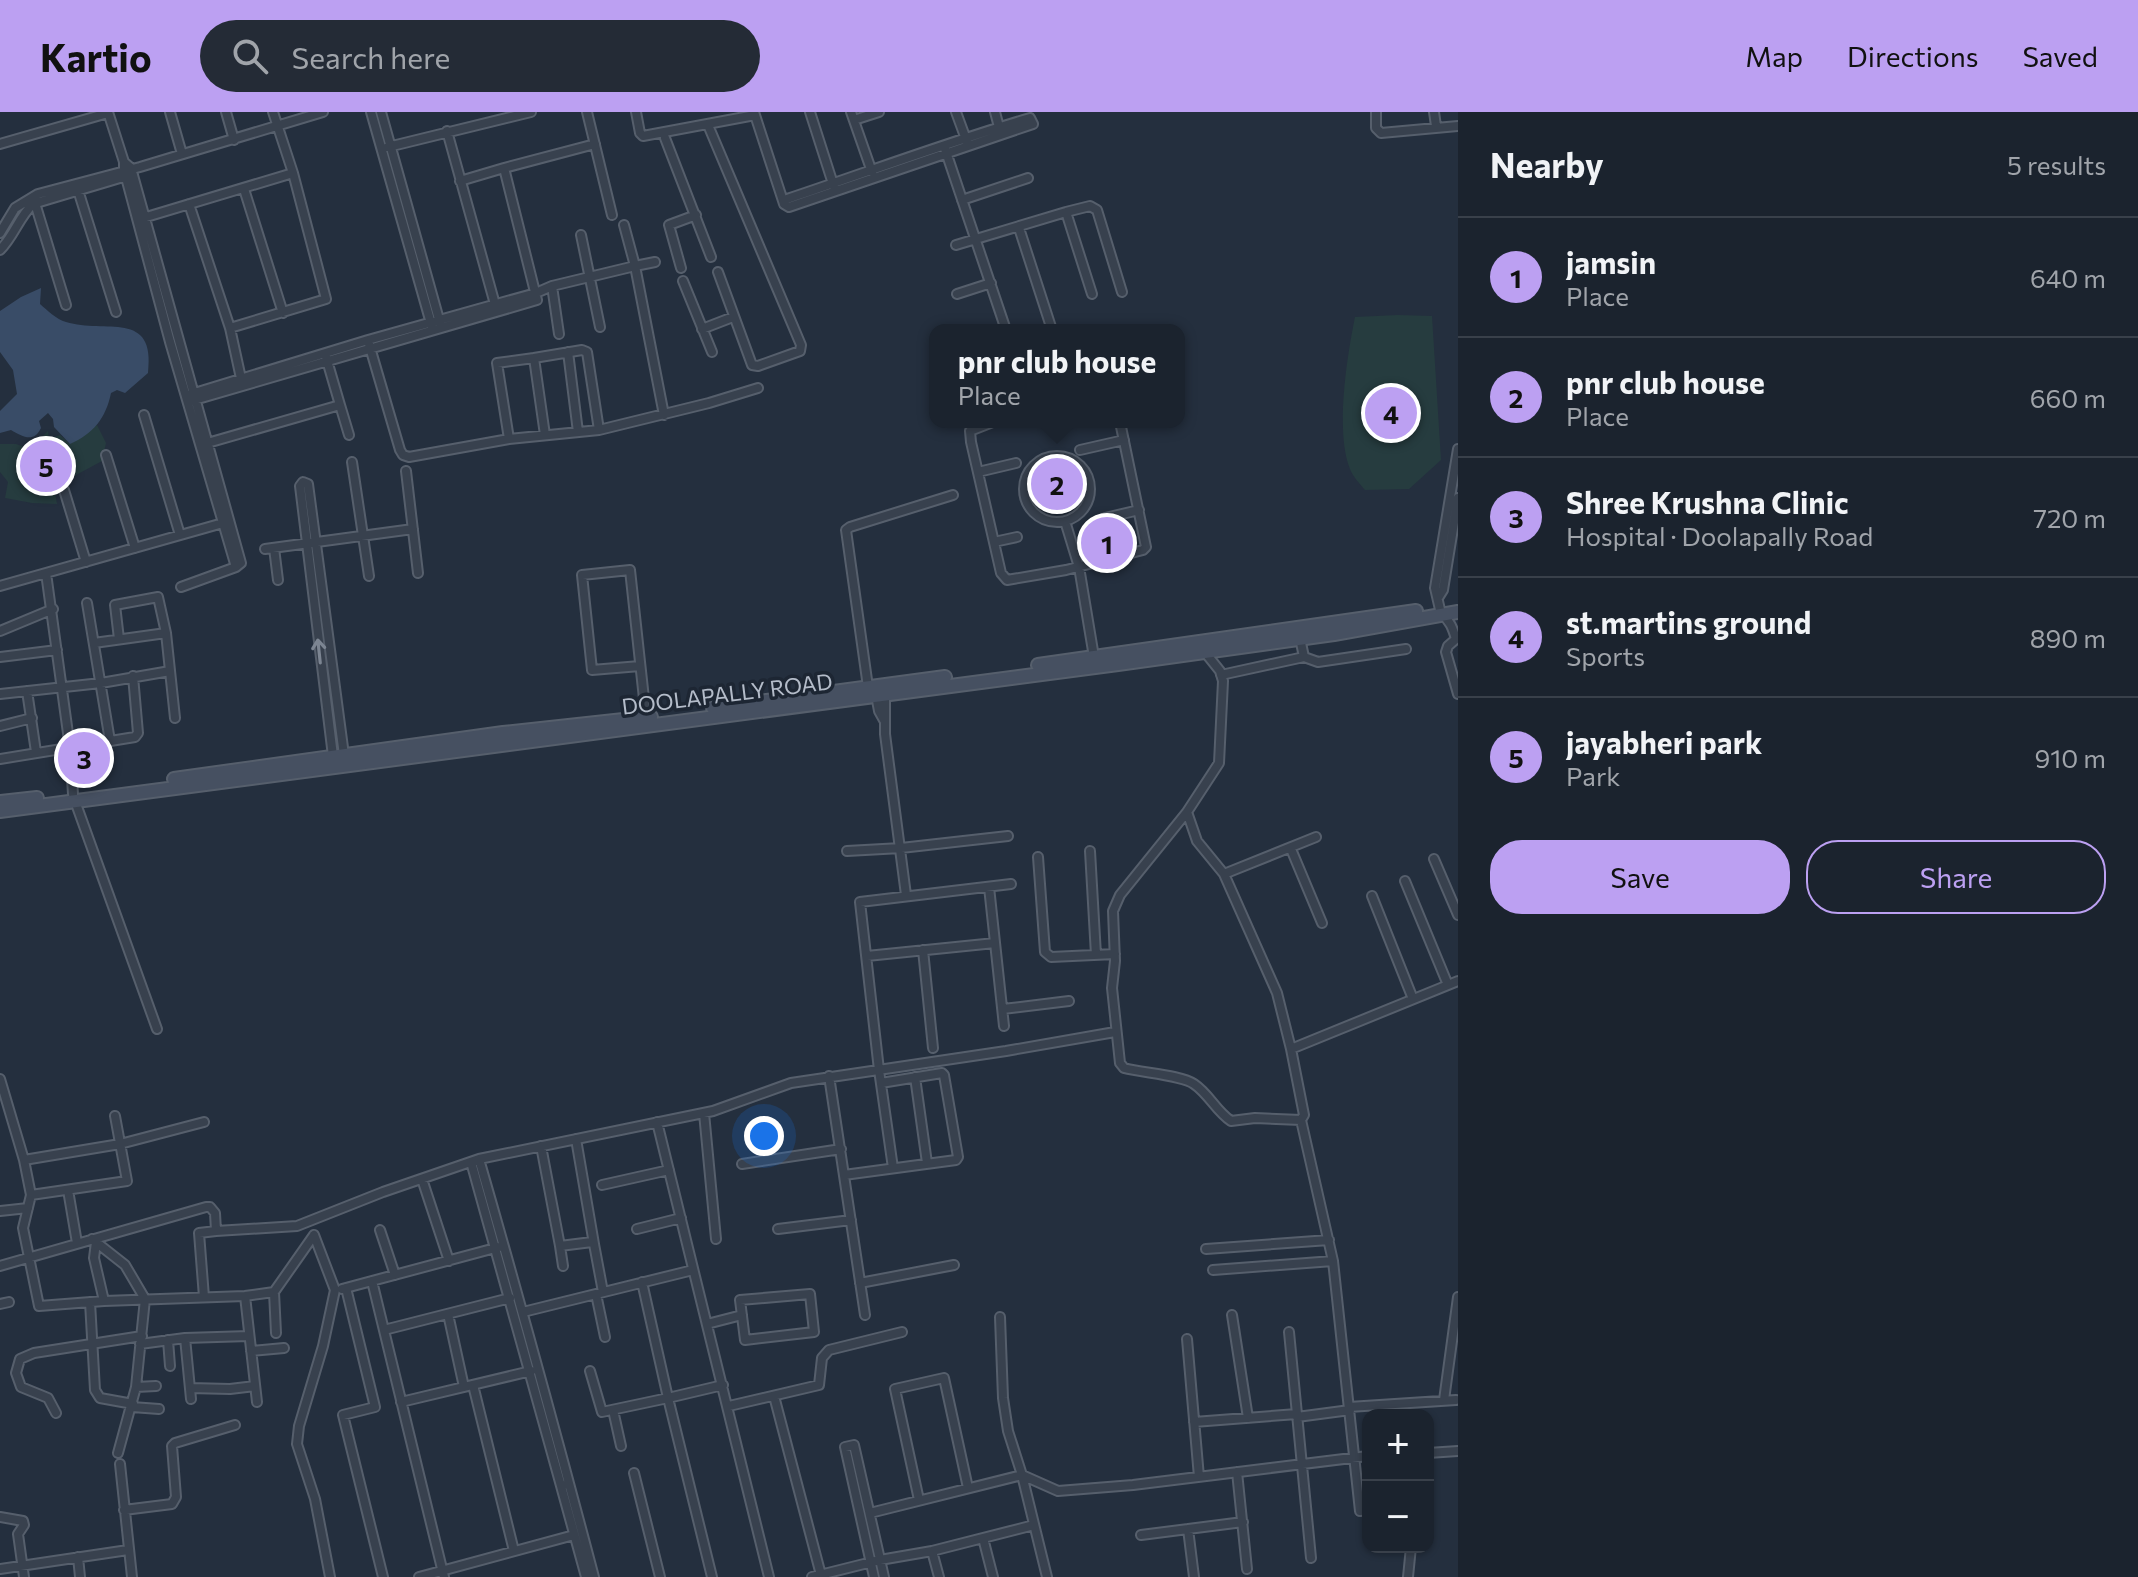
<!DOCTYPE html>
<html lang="en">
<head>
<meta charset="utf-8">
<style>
  :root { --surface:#1b232e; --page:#242b36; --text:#f1f3f6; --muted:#a0a4aa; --line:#39404a; --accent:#bca0f2 }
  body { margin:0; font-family:Commissioner,sans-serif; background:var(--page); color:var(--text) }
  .controls { position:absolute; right:24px; bottom:24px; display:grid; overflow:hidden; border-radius:16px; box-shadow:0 2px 6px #0004 }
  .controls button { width:72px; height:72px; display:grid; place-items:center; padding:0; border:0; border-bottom:2px solid var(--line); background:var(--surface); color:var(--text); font:40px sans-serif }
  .you { position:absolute; left:764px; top:1024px; width:28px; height:28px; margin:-20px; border:6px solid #fff; border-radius:50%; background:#1a73e8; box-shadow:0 0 0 12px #1a73e833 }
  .badge { display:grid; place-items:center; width:52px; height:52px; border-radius:50%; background:var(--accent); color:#111; font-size:26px; font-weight:700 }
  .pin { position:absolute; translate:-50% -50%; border:4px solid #fff; box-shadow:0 2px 8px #0006 }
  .popup { position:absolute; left:929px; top:212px; width:256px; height:104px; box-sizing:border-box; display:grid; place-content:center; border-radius:16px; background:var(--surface); filter:drop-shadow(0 2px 6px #0005); font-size:26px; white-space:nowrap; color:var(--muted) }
  .popup b { font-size:30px; color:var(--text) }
  .popup::after { content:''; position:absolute; left:50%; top:100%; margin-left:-16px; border:16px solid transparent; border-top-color:var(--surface) }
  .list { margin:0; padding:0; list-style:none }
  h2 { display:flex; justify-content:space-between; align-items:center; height:104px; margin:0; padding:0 32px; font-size:34px }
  h2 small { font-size:26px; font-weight:400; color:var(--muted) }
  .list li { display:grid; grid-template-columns:52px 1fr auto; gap:24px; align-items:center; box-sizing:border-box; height:120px; padding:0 32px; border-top:2px solid var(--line) }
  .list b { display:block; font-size:30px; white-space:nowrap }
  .list p { margin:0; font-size:26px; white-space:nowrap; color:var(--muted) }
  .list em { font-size:26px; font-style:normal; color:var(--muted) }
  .actions { display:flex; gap:16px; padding:24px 32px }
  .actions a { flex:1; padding:18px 0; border:2px solid var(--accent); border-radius:32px; text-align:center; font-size:28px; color:var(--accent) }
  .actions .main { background:var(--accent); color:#111 }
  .icon { flex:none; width:44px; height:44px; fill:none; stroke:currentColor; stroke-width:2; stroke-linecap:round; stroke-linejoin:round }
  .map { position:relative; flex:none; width:1458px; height:1465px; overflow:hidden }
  header { display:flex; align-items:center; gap:48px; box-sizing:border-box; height:112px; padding:0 40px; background:var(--accent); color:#111 }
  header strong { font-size:38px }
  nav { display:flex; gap:44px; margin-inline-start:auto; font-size:28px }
  .search { width:560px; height:72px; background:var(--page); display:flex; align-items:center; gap:20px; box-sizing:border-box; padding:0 28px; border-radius:44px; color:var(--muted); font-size:30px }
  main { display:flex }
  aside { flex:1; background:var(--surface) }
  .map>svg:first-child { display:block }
</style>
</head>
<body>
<header>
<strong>Kartio</strong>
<div class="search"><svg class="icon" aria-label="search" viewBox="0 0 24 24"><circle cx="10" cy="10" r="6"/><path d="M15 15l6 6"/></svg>Search here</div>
<nav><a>Map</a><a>Directions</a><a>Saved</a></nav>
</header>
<main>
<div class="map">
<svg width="1458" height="1465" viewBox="0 0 1458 1465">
  <rect width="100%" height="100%" fill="#242f3e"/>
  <path fill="#263c3f" d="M1398 203 1432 204 1441 348 1409 377 1365 378C1360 372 1353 365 1350 357 1335 321 1347 244 1355 205Z
    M97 313 106 331 102 349 54 375 57 392 32 391 5 386 8 370 0 360V332H16L30 337 48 319 49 327 60 323 69 331Z"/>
  <path fill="#394c67" d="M41 176 40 192C48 199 56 207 66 210 105 222 156 197 148 261L125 281 117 278 111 281C106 306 93 322 70 332L54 315 53 307 48 301 39 309 41 316C34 331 23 325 11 318L0 321V299L17 282 13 258 0 240V199L21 185Z"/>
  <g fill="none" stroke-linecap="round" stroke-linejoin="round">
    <defs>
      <path id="minor" d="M108 0 124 50V58L170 230 236 455 241 451 131 56 124 50
        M170 0 182 42
        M226 0 234 28
        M371 0 432 215
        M381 0 440 211
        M587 0 612 103
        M636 0 640 21 643 24 755 3
        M754 0 784 92 789 95 1033 12 1030 6C948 30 868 60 787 87L784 92
        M810 0 834 75
        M851 0 872 60
        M956 0 967 30
        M995 0 1000 19
        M1376 0V16L1381 21 1458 14
        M1434 0 1436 14
        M854 8 879 0
        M708 13 801 233 800 239 758 254 752 253 718 160
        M447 19 496 196
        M665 26 711 145
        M0 32 108 1
        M388 35 531 0
        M945 37 1006 218
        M460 69 504 56
        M244 77 283 201
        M78 78 116 200
        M962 88 1028 66
        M35 91 66 193
        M189 92 230 216 242 271
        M143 106 293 61
        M624 113 635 154 655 150
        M1019 116 1052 218
        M0 121 15 96 38 82 140 55 323 0
        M581 123 600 215
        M956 133 1066 100
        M0 138C14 124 19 105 33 92L130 63
        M681 156 669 113 696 103
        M683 169 712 240
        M552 174 559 222
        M957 182 991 171
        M1092 182 1066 100 1090 94 1097 98 1122 180
        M230 216 326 187 293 61 273 0
        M702 217 733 205
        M369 232 400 338 403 343 409 345 509 327 599 318 709 291 758 276
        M568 240 578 320
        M534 246 582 238 587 240 599 318
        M188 283 368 228 536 181 552 174 635 154 664 303
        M191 289 537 188 504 56 595 32
        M340 293 349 323
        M144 303 180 423
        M993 310 970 319 971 330 1001 461 1007 468 1066 458 1143 438 1146 435 1120 310
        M509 327 497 251 534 246 545 323
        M204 332 340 293 326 245
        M1458 337 1435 476 1441 502C1450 508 1453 517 1456 527L1448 534 1446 540 1458 582
        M1080 338 1124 328
        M106 343 135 436
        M1024 377a33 33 0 1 1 66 0a33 33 0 1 1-66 0Z
        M352 350 369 464
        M406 359 418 461
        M978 360 1016 351
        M64 378 86 450
        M1105 406 1139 398
        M1065 409 1079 455 1094 545
        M994 430 1017 425
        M274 436 278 468
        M265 437 413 417
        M46 461 70 636 73 682
        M0 474 223 411
        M181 475 236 455
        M1438 486 1443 478 1458 386
        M87 491 110 629
        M0 519 53 497
        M1300 526 1304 545 1318 550 1406 537
        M119 527 115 493 158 485 166 521 175 606
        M94 531 166 521
        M1204 539 1220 559 1223 569 1219 651 1187 700 1120 783 1113 799 1115 849 1112 876 1120 951 1124 956C1143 961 1181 963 1194 972 1209 982 1216 999 1231 1009L1255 1006 1301 1008
        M0 545 57 538
        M640 554 592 558 582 463 630 458 646 605
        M1221 563 1304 545
        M868 575 846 418 850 415 953 383
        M27 579 36 640
        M885 581V622L906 783
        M0 582 101 571 170 559
        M876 583 879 599 884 608
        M0 614 32 606
        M333 644 300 374 303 370 308 372 344 643
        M0 647 135 625 138 621 133 564
        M75 689 157 917
        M1187 700 1197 729 1224 762 1277 881 1291 937 1304 1003 1301 1008 1333 1149 1360 1399 1368 1398
        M1291 737 1322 811
        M847 739 901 736 1008 724
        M1090 739 1096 843
        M1038 745 1045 840 1051 845 1115 842
        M1434 747 1458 803
        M1224 762 1316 725
        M1405 769 1448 873
        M989 775 1004 914
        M1372 784 1413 887
        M923 838 933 936
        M867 844 995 831
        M1003 897 1069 889
        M1291 937 1458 869
        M829 964 865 1203
        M915 965 927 1051
        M0 967 24 1048 31 1083 23 1116 39 1194 104 1189 245 1184 274 1180 314 1123
        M704 1001 716 1127
        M657 1010 769 1465
        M576 1027 594 1132
        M541 1034 560 1134 592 1130 594 1132 603 1180
        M479 1047C519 1186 557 1325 594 1465
        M24 1048 120 1032 204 1010
        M471 1050 561 1374
        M742 1052 841 1037
        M893 1056 879 958 860 790 1011 772
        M844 1063 956 1048 958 1045 944 963 942 961 881 971
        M422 1067 449 1149
        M602 1073 669 1058
        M68 1078 77 1131
        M31 1083 127 1069 115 1004
        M0 1099 28 1096
        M637 1117 681 1106
        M778 1117 851 1108
        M380 1118 395 1163
        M314 1123 335 1178 323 1234 299 1314 297 1332 315 1387 330 1465
        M92 1127 125 1153 145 1187 136 1275 118 1341
        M96 1130 94 1146 104 1189
        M560 1134 563 1154
        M1206 1137 1329 1128
        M0 1154 206 1095H210L215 1101 216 1119 297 1114 383 1080 479 1047 713 999 791 971 1006 939 1115 920
        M1213 1158 1333 1149
        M372 1169 444 1465
        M642 1170 668 1286 723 1273
        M860 1171 954 1153
        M346 1176 375 1295 343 1303 383 1465
        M342 1177 499 1135
        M274 1180 276 1221
        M596 1182 605 1225
        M810 1182 814 1220 745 1228 740 1188Z
        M245 1184 257 1290
        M204 1185 199 1121 216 1119
        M90 1190 95 1278 100 1286 133 1292
        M0 1192 9 1190
        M523 1200 693 1158
        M448 1202 464 1275
        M1232 1203 1248 1306
        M1000 1205 1003 1286 1008 1319 1022 1363 1047 1465
        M707 1212 742 1203
        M384 1218 510 1186
        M1289 1220 1311 1446
        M185 1226 191 1287
        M1187 1227 1199 1365
        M168 1228 170 1254
        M140 1232 185 1226 249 1224
        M251 1239 284 1236
        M590 1259 602 1300 668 1286 712 1465
        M473 1273 514 1439
        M136 1275 156 1274
        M190 1276 230 1277 255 1274
        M774 1284 821 1463
        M1444 1288 1458 1185
        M401 1290 531 1259
        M729 1294 819 1273 822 1246 829 1238 902 1220
        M132 1295 159 1297
        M1349 1295 1456 1288
        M613 1298 621 1334
        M56 1301 48 1286 21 1275 16 1261 20 1247 34 1241 142 1224
        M1297 1305 1350 1298
        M1194 1310 1297 1302
        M1428 1341 1458 1339
        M120 1352 132 1465
        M1237 1360 1247 1457
        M634 1361 660 1465
        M564 1373 561 1374 586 1465
        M919 1388 895 1277 944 1266 968 1376
        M124 1398 172 1392 176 1385 172 1334 175 1331 235 1313
        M870 1401 1022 1363 1058 1379 1133 1373 1368 1344
        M0 1405 23 1409 24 1413 18 1422 24 1465
        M1188 1417 1194 1465
        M1141 1423 1243 1410
        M983 1426 993 1465
        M932 1439 939 1465
        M78 1445 80 1465
        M0 1457 128 1438
        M419 1465 574 1423
        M812 1465 880 1448 932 1439 1034 1413
        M874 1465 845 1335 854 1333 884 1465
        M1408 1465 1411 1435"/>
      <path id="secondary" d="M1038 553 1416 499
        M713 596 945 565
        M174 667 503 621 651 605
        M0 690 37 686
        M0 699 1118 552 1334 522 1458 500"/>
    </defs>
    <use href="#minor" stroke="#565f6c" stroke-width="12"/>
    <use href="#secondary" stroke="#565f6c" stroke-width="16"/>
    <use href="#minor" stroke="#38414e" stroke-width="8"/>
    <use href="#secondary" stroke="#465061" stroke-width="12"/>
  </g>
  <defs><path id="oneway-shaft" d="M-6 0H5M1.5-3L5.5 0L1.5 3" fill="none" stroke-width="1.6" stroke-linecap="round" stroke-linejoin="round" transform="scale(2)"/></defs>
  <use stroke="#7c8592" href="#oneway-shaft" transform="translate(319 539) rotate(-96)"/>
  <g text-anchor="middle" stroke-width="7" stroke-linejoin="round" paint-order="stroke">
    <g font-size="22" fill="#b4bcc9" stroke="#1d2633">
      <text transform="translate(727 582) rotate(-7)" y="8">DOOLAPALLY ROAD</text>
    </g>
  </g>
</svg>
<div class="controls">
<button>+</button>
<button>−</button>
</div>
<div class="you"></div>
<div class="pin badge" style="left:1107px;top:431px">1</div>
<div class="pin badge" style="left:1057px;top:372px">2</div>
<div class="popup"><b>pnr club house</b>Place</div>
<div class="pin badge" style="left:84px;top:646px">3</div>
<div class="pin badge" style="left:1391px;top:301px">4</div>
<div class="pin badge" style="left:46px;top:354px">5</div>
</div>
<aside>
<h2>Nearby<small>5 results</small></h2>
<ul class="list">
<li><span class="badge">1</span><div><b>jamsin</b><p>Place</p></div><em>640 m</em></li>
<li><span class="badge">2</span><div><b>pnr club house</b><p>Place</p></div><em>660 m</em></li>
<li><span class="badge">3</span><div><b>Shree Krushna Clinic</b><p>Hospital · Doolapally Road</p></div><em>720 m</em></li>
<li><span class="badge">4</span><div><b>st.martins ground</b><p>Sports</p></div><em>890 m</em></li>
<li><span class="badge">5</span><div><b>jayabheri park</b><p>Park</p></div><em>910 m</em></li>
</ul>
<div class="actions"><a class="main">Save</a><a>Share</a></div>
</aside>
</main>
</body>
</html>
